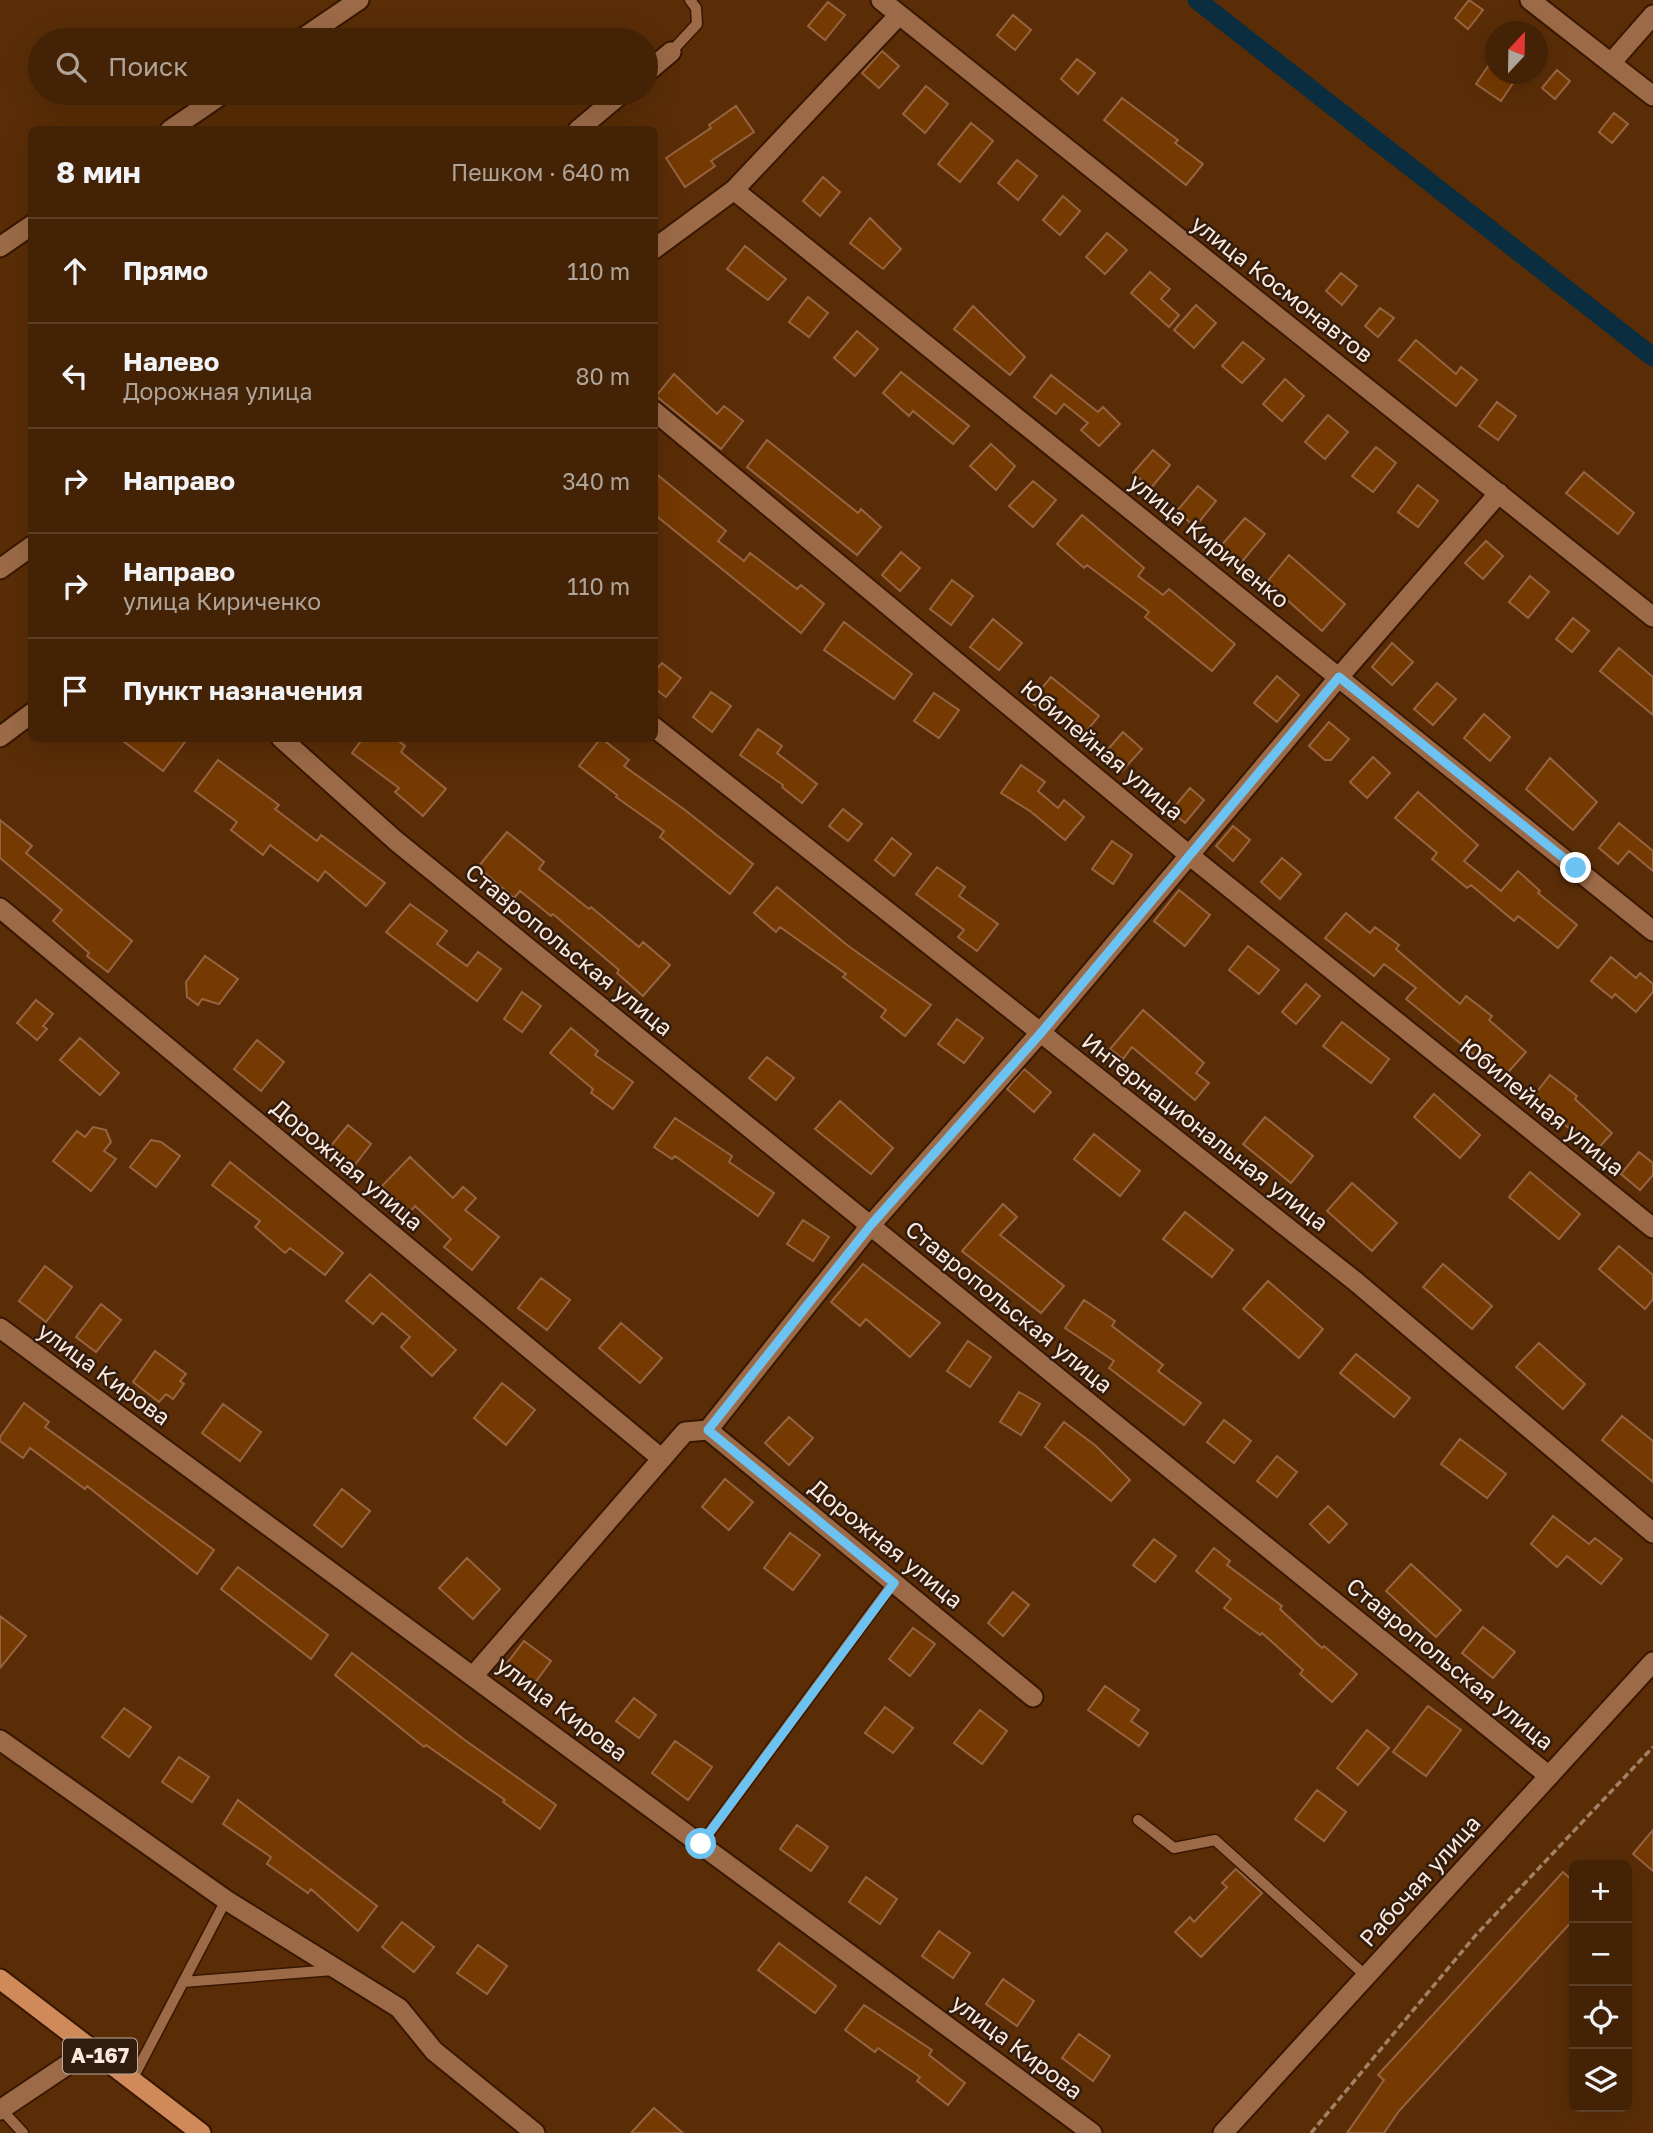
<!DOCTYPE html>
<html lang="ru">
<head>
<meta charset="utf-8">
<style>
  :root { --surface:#442205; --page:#4e2f13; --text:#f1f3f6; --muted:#afa49a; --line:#5c3f27 }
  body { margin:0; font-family:"Golos Text",sans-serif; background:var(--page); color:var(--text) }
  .controls { position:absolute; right:21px; bottom:21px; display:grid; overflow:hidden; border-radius:10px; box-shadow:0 7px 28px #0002 }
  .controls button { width:63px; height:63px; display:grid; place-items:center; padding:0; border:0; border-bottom:2px solid var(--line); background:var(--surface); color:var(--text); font:35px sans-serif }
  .compass { position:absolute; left:1485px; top:21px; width:63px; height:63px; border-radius:50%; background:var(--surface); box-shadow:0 7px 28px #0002; rotate:22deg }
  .stop { position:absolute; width:21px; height:21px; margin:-16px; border:5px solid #6cc3f2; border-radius:50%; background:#fff }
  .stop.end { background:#6cc3f2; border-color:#fff; box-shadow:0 2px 7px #0008 }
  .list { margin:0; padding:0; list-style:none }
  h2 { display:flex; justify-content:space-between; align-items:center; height:91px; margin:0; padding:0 28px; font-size:30px }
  h2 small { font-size:23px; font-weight:400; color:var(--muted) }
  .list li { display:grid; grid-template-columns:46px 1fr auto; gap:21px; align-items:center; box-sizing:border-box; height:105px; padding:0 28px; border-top:2px solid var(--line) }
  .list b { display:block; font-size:26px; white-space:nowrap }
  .list p { margin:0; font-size:23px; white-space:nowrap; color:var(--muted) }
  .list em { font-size:23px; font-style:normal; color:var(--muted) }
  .icon { flex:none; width:38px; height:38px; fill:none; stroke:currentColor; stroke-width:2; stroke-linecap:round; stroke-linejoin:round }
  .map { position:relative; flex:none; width:1653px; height:2133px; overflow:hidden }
  .search { position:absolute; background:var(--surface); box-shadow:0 7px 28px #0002; left:28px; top:28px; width:630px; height:77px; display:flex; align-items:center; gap:18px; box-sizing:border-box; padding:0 24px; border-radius:38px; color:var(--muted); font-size:26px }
  .panel { position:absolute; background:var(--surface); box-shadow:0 7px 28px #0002; left:28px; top:126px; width:630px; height:616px; border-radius:10px }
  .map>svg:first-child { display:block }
</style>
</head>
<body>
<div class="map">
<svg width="1653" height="2133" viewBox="0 0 1653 2133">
  <rect width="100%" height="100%" fill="#5a2d07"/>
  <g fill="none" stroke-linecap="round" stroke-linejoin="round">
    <path stroke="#0a2e3f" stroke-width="19" d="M1197 0 1653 357"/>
  </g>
  <path fill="#753902" stroke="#966442" stroke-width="2" d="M1469 0 1483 10 1468 29 1455 18Z
    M828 2 845 15 825 40 808 26Z
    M1013 15 1031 30 1015 50 997 35Z
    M882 51 899 66 879 88 862 73Z
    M1495 56V74H1519L1501 101 1476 84Z
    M1077 59 1095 73 1078 94 1061 79Z
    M1557 70 1570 81 1555 99 1542 88Z
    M926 86 948 104 925 133 903 114Z
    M1122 98 1178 140 1175 143 1203 164 1186 185 1104 120Z
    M736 106 754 132 711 161 715 166 685 187 666 158 711 128 709 125Z
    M1614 113 1628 124 1612 143 1599 132Z
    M971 123 993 141 960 182 938 164Z
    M1017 160 1037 176 1018 200 998 183Z
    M823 177 840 192 820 216 803 201Z
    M1063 196 1080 211 1060 235 1043 220Z
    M870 218 901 249 883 269 850 243Z
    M1107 233 1127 250 1105 274 1086 257Z
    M745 246 786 279 768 300 727 269Z
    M1150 272 1170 289 1161 299 1179 315 1169 327 1131 293Z
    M1341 273 1357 286 1342 305 1326 291Z
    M808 297 828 313 809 337 789 322Z
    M1196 305 1216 323 1194 348 1174 330Z
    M973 306 1025 357 1010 375 954 329Z
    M1380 308 1394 318 1378 337 1365 326Z
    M857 331 878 349 855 376 834 358Z
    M1416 340 1456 374 1461 367 1477 380 1456 406 1399 360Z
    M1243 342 1264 359 1242 383 1222 366Z
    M901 372 969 426 953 444 913 411 909 416 883 393Z
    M674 374 717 414 724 406 743 421 721 449 656 396Z
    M1051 375 1098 412 1103 407 1120 424 1099 446 1081 430 1088 423 1064 404 1056 414 1034 397Z
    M1285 379 1304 396 1282 421 1263 404Z
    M1497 402 1516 416 1498 440 1479 426Z
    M1328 415 1348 432 1325 459 1305 442Z
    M767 440 858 513 861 509 881 527 857 555 747 467Z
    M991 444 1015 466 996 490 970 466Z
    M1376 447 1396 463 1373 492 1352 476Z
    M1153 450 1170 465 1151 488 1133 473Z
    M654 472 726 531 718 541 744 561 750 553 797 589 801 585 824 604 801 633 654 514Z
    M1584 472 1634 513 1618 534 1566 493Z
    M1033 481 1056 500 1033 527 1009 506Z
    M1418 485 1438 501 1418 527 1398 512Z
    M1198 486 1216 501 1195 527 1177 511Z
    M1082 515 1144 568 1138 576 1163 595 1169 589 1235 644 1212 671 1145 617 1149 612 1087 565 1084 568 1057 544Z
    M1245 518 1265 534 1240 564 1220 547Z
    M1486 541 1503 556 1483 579 1465 563Z
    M901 552 920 568 900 591 882 575Z
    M1289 555 1345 604 1322 631 1267 582Z
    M1530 576 1549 592 1528 618 1509 602Z
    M952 580 973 596 951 625 930 609Z
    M1573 618 1589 631 1572 652 1556 639Z
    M993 619 1022 643 999 670 970 647Z
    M844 622 912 674 894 699 824 650Z
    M1392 643 1413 662 1392 685 1372 667Z
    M1619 648 1653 677V715L1600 671Z
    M662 663 681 678 666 697 654 688V672Z
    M1277 676 1299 695 1277 722 1254 703Z
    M1051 677 1099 716 1081 738 1031 702Z
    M1437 683 1456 699 1433 725 1414 709Z
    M711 692 731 706 712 732 693 717Z
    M934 693 959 710 939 738 914 721Z
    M1484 714 1510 737 1490 761 1464 738Z
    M1329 722 1349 739 1331 760H1325L1309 746Z
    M758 729 782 746 777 753 817 784 802 803 782 787 783 785 740 755Z
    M1123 732 1142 749 1122 771 1103 755Z
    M119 738H188L163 771Z
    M363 738H395L405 746 401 752 446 789 423 816 395 792 399 788 352 753Z
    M601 738 629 760 624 766 685 810 753 864 730 894 660 837 664 831 616 797 617 795 579 766Z
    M1373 757 1390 773 1367 798 1350 782Z
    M1550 758 1597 802 1573 830 1526 789Z
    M218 760 279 805 275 809 317 841 321 835 385 883 366 906 325 871 318 881 270 845 263 855 231 830 237 822 195 791Z
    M1021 765 1045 782 1038 791 1058 808 1064 800 1084 817 1065 840 1030 811 1001 793Z
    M1190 788 1204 800 1185 823 1171 811Z
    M1418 792 1478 845 1464 861 1501 891 1518 871 1540 891 1538 893 1577 925 1558 948 1518 916 1514 921 1471 885 1467 888 1432 859 1437 853 1395 818Z
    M843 809 862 824 848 841 829 826Z
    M0 820 32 846 26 853 132 941 108 972 87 956 89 953 53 921 62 910 0 858Z
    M1619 823 1653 851V871L1629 851 1618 864 1599 848Z
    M1233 826 1250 840 1233 861 1216 846Z
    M507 832 544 862 539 869 589 909 591 907 639 947 643 942 670 965 643 996 617 973 619 970 553 914 551 916 520 891 514 898 478 867Z
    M892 838 911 854 894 876 875 860Z
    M1112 841 1132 855 1113 884 1092 869Z
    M1282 858 1301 874 1280 899 1261 882Z
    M937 867 965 887 959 896 998 924 977 951 958 937 964 930 916 894Z
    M777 887 847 945 931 1005 905 1036 881 1017 886 1010 843 977 846 974 780 927 776 932 754 913Z
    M1179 890 1210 915 1185 946 1154 921Z
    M410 904 447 931 437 944 467 966 478 952 501 969 477 1001 386 932Z
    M1346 913 1370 933 1375 927 1399 945 1396 949 1460 1004 1466 996 1492 1016 1489 1020 1526 1052 1503 1078 1406 999 1416 988 1384 964 1374 976 1325 938Z
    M1248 946 1279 970 1259 994 1229 970Z
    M205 956 238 979 219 1004 202 999 198 1005 187 997 186 982Z
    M1611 957 1636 978 1640 973 1653 984V992L1636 1012 1615 994 1612 998 1591 981Z
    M1306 984 1320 996 1296 1024 1282 1012Z
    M522 992 541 1006 522 1032 504 1019Z
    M36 1000 53 1014 43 1026 47 1029 37 1040 17 1023Z
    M1143 1010 1204 1063 1196 1073 1209 1083 1195 1100 1132 1047 1123 1059 1110 1049Z
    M957 1019 983 1038 964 1063 938 1044Z
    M1342 1022 1389 1059 1371 1083 1323 1046Z
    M571 1028 598 1051 595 1055 633 1082 613 1109 591 1093 593 1089 550 1053Z
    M80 1038 119 1073 100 1095 60 1060Z
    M257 1040 284 1062 261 1091 234 1069Z
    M767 1057 794 1078 776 1100 749 1078Z
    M1024 1069 1051 1092 1034 1112 1007 1089Z
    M1550 1075 1577 1096 1575 1099 1612 1133 1594 1153 1576 1134 1532 1098Z
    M1434 1094 1480 1135 1460 1158 1414 1117Z
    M840 1101 893 1148 871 1174 815 1129Z
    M1265 1117 1313 1156 1291 1183 1243 1144Z
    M675 1118 732 1156 729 1162 774 1193 758 1216 675 1156 672 1159 654 1147Z
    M348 1125 371 1144 354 1166 330 1147Z
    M93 1127 106 1130 111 1142 104 1151 116 1159 91 1191 53 1161 77 1131 85 1137Z
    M1094 1134 1140 1171 1120 1196 1074 1159Z
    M151 1140 161 1142 180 1156 156 1187 130 1167Z
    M1639 1152 1653 1163V1175L1640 1190 1621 1174Z
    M410 1157 453 1198 463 1187 476 1198 465 1210 499 1237 472 1270 444 1247 451 1239 415 1206 409 1213 382 1186Z
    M230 1162 343 1253 325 1275 290 1248 285 1253 255 1227 260 1221 212 1185Z
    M1530 1172 1580 1214 1559 1239 1509 1197Z
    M1352 1183 1397 1223 1372 1251 1327 1211Z
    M1003 1204 1017 1217 1000 1235 1064 1286 1041 1313 962 1251Z
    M1185 1212 1233 1250 1212 1277 1163 1239Z
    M803 1220 829 1237 813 1261 787 1244Z
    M1619 1246 1653 1275V1299L1645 1309 1599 1269Z
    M863 1264 940 1323 910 1357 866 1319 860 1326 831 1302Z
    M1443 1264 1492 1306 1472 1329 1423 1287Z
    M45 1266 72 1287 46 1322 19 1301Z
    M370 1274 456 1350 432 1376 401 1347 410 1337 382 1313 373 1324 346 1301Z
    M541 1278 570 1300 547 1330 518 1308Z
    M1268 1281 1323 1329 1299 1358 1243 1309Z
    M1084 1300 1115 1321 1112 1326 1163 1365 1158 1371 1201 1403 1184 1425 1109 1368 1114 1361 1065 1328Z
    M101 1304 121 1320 96 1352 76 1337Z
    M621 1323 662 1358 640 1383 599 1348Z
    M968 1341 991 1357 970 1387 947 1371Z
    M1539 1343 1585 1384 1563 1409 1516 1367Z
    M155 1351 186 1374 180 1381 184 1384 173 1399 166 1394 159 1402 133 1382Z
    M1356 1354 1410 1398 1394 1417 1340 1373Z
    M502 1383 535 1410 506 1445 474 1418Z
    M1019 1392 1040 1404 1021 1435 1000 1422Z
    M24 1403 49 1422 45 1427 214 1550 197 1574 87 1486 85 1489 30 1448 23 1458 0 1441V1437Z
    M223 1404 261 1432 240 1461 202 1433Z
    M1622 1416 1653 1441V1482L1602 1440Z
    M789 1417 813 1438 789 1465 765 1443Z
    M1224 1420 1251 1441 1234 1463 1207 1442Z
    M1064 1422 1096 1446 1130 1480 1111 1501 1045 1447Z
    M1460 1439 1506 1474 1487 1498 1441 1464Z
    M1277 1456 1297 1472 1277 1497 1257 1481Z
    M725 1479 753 1502 729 1530 702 1507Z
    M342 1489 370 1511 342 1547 314 1525Z
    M1328 1506 1347 1524 1329 1543 1310 1524Z
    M1553 1516 1589 1544 1595 1538 1622 1559 1601 1584 1567 1556 1557 1567 1531 1544Z
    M790 1533 820 1555 793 1590 764 1568Z
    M1154 1539 1176 1556 1155 1582 1133 1565Z
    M1214 1548 1230 1561 1227 1565 1282 1606 1280 1609 1322 1648 1324 1646 1357 1674 1332 1702 1300 1674 1303 1670 1262 1633 1260 1635 1224 1608 1231 1599 1196 1571Z
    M467 1558 500 1589 473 1619 439 1588Z
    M1411 1564 1461 1610 1436 1637 1386 1591Z
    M238 1567 328 1635 311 1659 221 1589Z
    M1013 1592 1029 1605 1003 1636 988 1623Z
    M0 1616 26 1636 0 1668Z
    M1483 1627 1515 1652 1493 1678 1462 1653Z
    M913 1628 935 1644 910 1676 889 1659Z
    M524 1641 551 1661 531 1688 504 1667Z
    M352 1653 462 1738 556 1805 540 1829 503 1802 505 1800 426 1745 424 1747 335 1675Z
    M1105 1686 1139 1710 1131 1721 1148 1733 1139 1746 1088 1710Z
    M634 1698 656 1715 639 1738 616 1721Z
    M1428 1706 1461 1730 1426 1776 1393 1752Z
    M885 1707 913 1728 893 1753 865 1733Z
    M124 1708 151 1727 129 1757 102 1737Z
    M980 1710 1007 1731 982 1764 954 1743Z
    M1367 1730 1389 1748 1358 1785 1337 1768Z
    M675 1741 712 1767 688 1800 652 1773Z
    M179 1757 209 1777 192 1802 162 1782Z
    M1317 1790 1346 1812 1324 1841 1295 1819Z
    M238 1800 377 1906 358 1931 311 1889 308 1893 267 1864 271 1857 223 1824Z
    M797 1825 828 1847 811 1871 780 1849Z
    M1653 1830V1871L1633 1854Z
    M1236 1869 1262 1893 1201 1957 1175 1932 1190 1917 1194 1922 1227 1887 1222 1883Z
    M1563 1872 1574 1882V1919L1399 2111 1384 2133H1347L1384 2080 1378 2075Z
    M866 1877 897 1899 880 1924 849 1902Z
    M402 1922 434 1947 414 1972 382 1947Z
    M939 1931 970 1953 953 1978 922 1956Z
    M779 1943 836 1986 815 2013 758 1970Z
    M478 1945 507 1966 487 1994 457 1973Z
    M1003 1979 1034 2001 1017 2026 986 2004Z
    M864 2005 932 2050 929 2055 965 2083 948 2105 917 2081 920 2077 878 2048 875 2052 845 2030Z
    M1079 2034 1110 2056 1093 2081 1062 2058Z
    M654 2108 683 2133H631Z"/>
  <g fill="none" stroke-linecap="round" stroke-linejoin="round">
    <defs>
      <path id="service" d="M671 52 697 24 696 8 690 0
        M1138 1820 1174 1848 1215 1840 1366 1976
        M701 1844 894 1582
        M183 1982 333 1970
        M132 2080 226 1900
        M1 2109 23 2133"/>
      <path id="minor" d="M881 0 1653 617
        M1530 0 1653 96
        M300 40 359 0
        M1611 63 1653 15
        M646 73 671 52
        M170 130 224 93
        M578 130 622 93
        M734 190 1653 931
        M0 247 32 225
        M654 249 734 190 899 15
        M654 411 1189 855 1653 1228
        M0 569 32 546
        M654 727 1355 1281 1653 1533
        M0 737 32 713
        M281 738 396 841 1549 1776
        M0 908 662 1459
        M0 1328 1092 2133
        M708 1430 1033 1697
        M474 1675 685 1432 708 1430 870 1226 1040 1033 1339 677 1499 493
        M0 1740 226 1900 399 2008 434 2051 535 2133
        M0 2110 91 2049"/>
      <path id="tertiary" d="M1223 2133 1653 1662"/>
      <path id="trunk" d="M0 1979 201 2133"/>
    </defs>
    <use href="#service" stroke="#381700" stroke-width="13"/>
    <use href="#minor" stroke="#381700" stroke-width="23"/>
    <use href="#tertiary" stroke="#381700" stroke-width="23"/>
    <use href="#trunk" stroke="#381700" stroke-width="23"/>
    <path stroke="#a28167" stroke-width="3.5" stroke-dasharray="7 3.5" stroke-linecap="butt" d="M1311 2133 1475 1936 1653 1747"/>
    <use href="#service" stroke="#9c6a47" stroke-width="10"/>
    <use href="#minor" stroke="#9c6a47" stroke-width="19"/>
    <use href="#tertiary" stroke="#9c6a47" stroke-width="19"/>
    <use href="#trunk" stroke="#d08958" stroke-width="19"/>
  </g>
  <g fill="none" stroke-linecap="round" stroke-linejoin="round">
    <path stroke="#6cc3f2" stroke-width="9" d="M701 1844 894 1583 708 1430 870 1226 1040 1034 1339 677 1576 868"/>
  </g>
  <g text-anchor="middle" stroke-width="5" stroke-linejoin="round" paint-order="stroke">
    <rect fill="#311c0e" stroke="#beaca0" stroke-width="2" x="63" y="2038.5" width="74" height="35" rx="5"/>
    <g font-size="21" font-weight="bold" fill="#fbe9de">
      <text x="100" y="2063">А-167</text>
    </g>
    <g font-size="23" fill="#fbe9de" stroke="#311c0e">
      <text transform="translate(1282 289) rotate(38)" y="8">улица Космонавтов</text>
      <text transform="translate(1209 541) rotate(39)" y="8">улица Кириченко</text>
      <text transform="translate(1102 750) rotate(40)" y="8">Юбилейная улица</text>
      <text transform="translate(569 950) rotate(39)" y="8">Ставропольская улица</text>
      <text transform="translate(1542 1107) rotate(39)" y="8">Юбилейная улица</text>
      <text transform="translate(1205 1132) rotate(38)" y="8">Интернациональная улица</text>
      <text transform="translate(347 1165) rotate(40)" y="8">Дорожная улица</text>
      <text transform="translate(1009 1307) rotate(39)" y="8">Ставропольская улица</text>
      <text transform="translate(104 1374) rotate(36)" y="8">улица Кирова</text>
      <text transform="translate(886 1544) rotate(39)" y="8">Дорожная улица</text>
      <text transform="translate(1450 1664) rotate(39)" y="8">Ставропольская улица</text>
      <text transform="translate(562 1709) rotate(37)" y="8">улица Кирова</text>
      <text transform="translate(1420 1881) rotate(-48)" y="8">Рабочая улица</text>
      <text transform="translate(1017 2047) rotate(37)" y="8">улица Кирова</text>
    </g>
  </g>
</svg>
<div class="controls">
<button>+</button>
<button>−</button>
<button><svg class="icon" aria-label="locate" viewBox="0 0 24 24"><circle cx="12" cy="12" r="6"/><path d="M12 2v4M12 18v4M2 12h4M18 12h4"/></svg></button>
<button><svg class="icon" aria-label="layers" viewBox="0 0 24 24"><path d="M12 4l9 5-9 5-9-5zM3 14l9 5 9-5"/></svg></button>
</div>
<svg class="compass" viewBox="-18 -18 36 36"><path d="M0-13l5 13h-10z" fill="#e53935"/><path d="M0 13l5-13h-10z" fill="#afa49a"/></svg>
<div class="stop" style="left:701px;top:1844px"></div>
<div class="stop end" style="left:1576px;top:868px"></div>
<div class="search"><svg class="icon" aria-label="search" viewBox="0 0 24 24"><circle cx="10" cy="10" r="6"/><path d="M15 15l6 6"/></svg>Поиск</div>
<section class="panel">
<h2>8 мин<small>Пешком · 640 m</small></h2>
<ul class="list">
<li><svg class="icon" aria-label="ahead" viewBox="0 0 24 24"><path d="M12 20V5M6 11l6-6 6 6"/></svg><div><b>Прямо</b></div><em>110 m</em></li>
<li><svg class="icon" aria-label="left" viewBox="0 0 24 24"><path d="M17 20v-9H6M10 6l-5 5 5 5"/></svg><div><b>Налево</b><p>Дорожная улица</p></div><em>80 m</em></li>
<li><svg class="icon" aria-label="right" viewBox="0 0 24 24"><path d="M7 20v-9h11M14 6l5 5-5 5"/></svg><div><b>Направо</b></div><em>340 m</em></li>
<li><svg class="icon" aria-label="right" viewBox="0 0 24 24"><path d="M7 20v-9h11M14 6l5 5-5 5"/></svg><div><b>Направо</b><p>улица Кириченко</p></div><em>110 m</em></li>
<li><svg class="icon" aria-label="arrive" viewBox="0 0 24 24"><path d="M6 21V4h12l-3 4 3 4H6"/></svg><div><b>Пункт назначения</b></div></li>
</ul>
</section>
</div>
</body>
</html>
